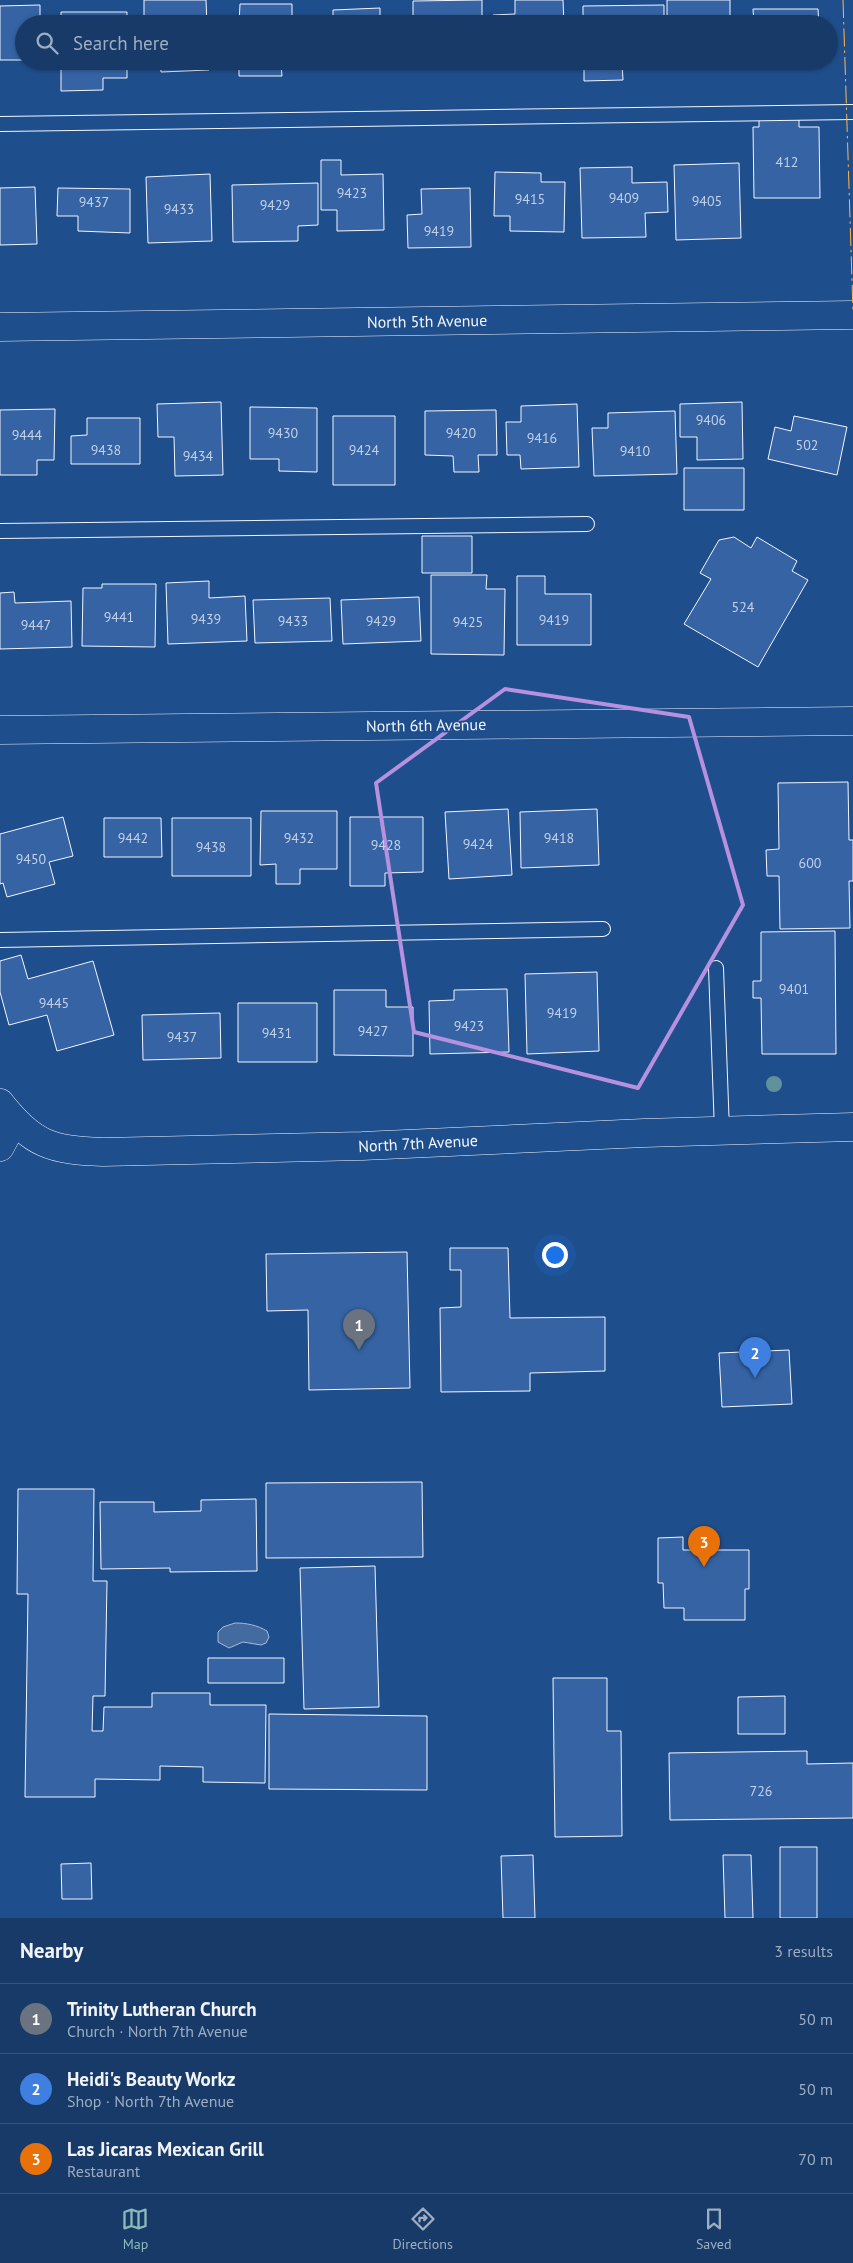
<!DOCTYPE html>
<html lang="en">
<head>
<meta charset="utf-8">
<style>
  :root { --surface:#173a69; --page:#20416f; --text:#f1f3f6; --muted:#9eadc0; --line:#36547d; --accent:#8bbbb9 }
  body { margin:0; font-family:"PT Sans",sans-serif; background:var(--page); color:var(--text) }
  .you { position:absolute; left:554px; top:1254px; width:18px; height:18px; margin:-12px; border:4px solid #fff; border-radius:50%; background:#1a73e8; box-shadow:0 0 0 8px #1a73e833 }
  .badge { display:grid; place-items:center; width:32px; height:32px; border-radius:50%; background:var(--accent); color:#fff; font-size:16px; font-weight:700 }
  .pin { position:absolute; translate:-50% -41px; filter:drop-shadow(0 1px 2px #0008) }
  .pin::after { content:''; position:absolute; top:26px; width:18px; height:15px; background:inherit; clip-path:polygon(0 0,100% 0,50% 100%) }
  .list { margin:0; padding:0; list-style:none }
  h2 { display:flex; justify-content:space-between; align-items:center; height:65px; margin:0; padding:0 20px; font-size:21px }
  h2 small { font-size:16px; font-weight:400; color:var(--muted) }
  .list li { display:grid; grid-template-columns:32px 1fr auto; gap:15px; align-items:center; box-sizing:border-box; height:70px; padding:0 20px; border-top:1px solid var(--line) }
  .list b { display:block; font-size:19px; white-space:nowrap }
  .list p { margin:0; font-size:16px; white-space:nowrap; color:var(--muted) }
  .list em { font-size:16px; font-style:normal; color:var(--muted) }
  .icon { flex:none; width:28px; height:28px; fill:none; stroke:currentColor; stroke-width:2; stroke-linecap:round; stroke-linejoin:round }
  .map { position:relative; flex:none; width:853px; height:1918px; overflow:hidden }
  .search { position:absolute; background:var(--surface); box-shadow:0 1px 4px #0004; left:15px; right:15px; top:15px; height:55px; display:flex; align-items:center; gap:12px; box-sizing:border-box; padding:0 18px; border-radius:28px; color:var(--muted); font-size:19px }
  .sheet { height:275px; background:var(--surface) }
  nav { display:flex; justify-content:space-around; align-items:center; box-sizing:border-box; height:70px; border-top:1px solid var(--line); background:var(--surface); font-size:14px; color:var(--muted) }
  nav a { display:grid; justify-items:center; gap:2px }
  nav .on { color:var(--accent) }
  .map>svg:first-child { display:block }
</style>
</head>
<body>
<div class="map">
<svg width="853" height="1918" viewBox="0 0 853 1918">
  <rect width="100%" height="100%" fill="#1f4e8c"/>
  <path fill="#446ba0" stroke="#a8bbd7" d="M235 1623C246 1623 257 1625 267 1631L269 1637 266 1643 261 1645 243 1642 229 1648 218 1642V1632L223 1627Z"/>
  <path fill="#3563a3" stroke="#f2f6ff" d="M144 0H206L207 24H144Z
    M482 0V24H413V1Z
    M515 0H563L564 24H493V15L515 14Z
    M667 0H730V24H667Z
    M240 4H292V18H307V24H239Z
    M40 5V24H24V60H0V6Z
    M664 5V24H583V6Z
    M380 8V24H333V10Z
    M753 9H818L819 24H754Z
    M61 12H127V24H61Z
    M61 61H127V78H103V90L61 91Z
    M160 61H208L209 70 161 72Z
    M239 61H307V65L281 64 282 76H239Z
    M319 61H382V64L319 67Z
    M413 61H483V66H413Z
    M508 61H565V65L508 67Z
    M584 61H664V62H622L623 80 584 81Z
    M771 61H819V64L771 65Z
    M799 118V127H819L820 198H754L753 127H759V119Z
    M321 160H341V175L383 174 384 230 337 231V210H321Z
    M739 163 741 238 676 240 674 165Z
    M632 167V183L667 182 668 212 645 213 646 237 582 238 580 168Z
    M495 172 541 173V182H565L564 232 510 231V216H494Z
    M210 174 212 241 148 243 146 177Z
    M318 183V225L298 226V241L233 242 232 185Z
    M35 187 37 244 0 245V188Z
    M58 188 130 189V233L78 231V216H57Z
    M470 188 471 247 408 248 407 215 422 214 421 189Z
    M221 402 223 475 175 476 174 437H158L157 404Z
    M742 402 743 459 697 460V437H680V404Z
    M577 404 579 467 521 469 520 455H507L506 422H521V406Z
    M250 407 317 408V472L279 471V459H250Z
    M55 409 54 460H37V475H0V410Z
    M496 410 497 455H478L479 472H454L453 456 425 455V411Z
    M675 411 677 474 594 476 592 428H608V413Z
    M333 416H395V485H333Z
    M794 416 847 427 837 475 768 459 775 427 791 431Z
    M87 418H140V464H71V436L87 435Z
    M684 468H744V510H684Z
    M422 536H472V573H422Z
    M734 537 751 548 757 537 797 561 792 571 808 580 758 667 684 624 711 579 700 573 719 540Z
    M431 575H487L486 589H505L504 655 431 654Z
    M517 576H545V594H591V645H517Z
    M209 581V598L245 596 247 641 168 644 166 583Z
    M102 584H156L155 647 82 646 83 588H102Z
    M14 592 15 603 71 601 72 647 0 649V593Z
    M419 597 421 641 343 644 341 600Z
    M330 598 332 641 255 643 253 600Z
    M848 782 849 840H853V881H849L850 928 780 929 779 876H767L766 850 779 849 778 783Z
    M508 809 512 875 449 879 445 812Z
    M597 809 599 865 521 868 520 812Z
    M261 811H337V869H300V884H276V864L260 865Z
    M63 817 73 856 49 862 55 884 7 897 3 883 0 884V834Z
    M350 817H423V872L385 873V886H350Z
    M104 818H161L162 857H104Z
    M172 818H251V876H172Z
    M835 931 836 1054H762L761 998H753V981H761V932Z
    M21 955 28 979 93 961 114 1035 57 1051 47 1015 9 1025 0 992V961Z
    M597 972 599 1051 527 1054 525 974Z
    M507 989 509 1052 430 1054 429 1001 454 1000V990Z
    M334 990H386V1007H413V1056L334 1055Z
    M238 1003H317V1062H238Z
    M220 1013 221 1058 143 1060 142 1015Z
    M450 1248H508L510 1318 605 1317V1371L530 1373V1391L441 1392 440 1308 461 1307V1270H450Z
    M407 1252 410 1388 309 1390 308 1310 267 1311 266 1254Z
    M789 1350 792 1404 722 1407 719 1353Z
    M422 1482 423 1557 266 1558V1483Z
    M18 1489H94L93 1581H107L105 1696H93L92 1731H103L104 1707H152V1693H210V1705H266L265 1783 203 1782V1767L160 1766V1780L95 1779V1797H25L28 1594H17Z
    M256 1499 257 1571 170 1572V1568L101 1569 100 1502H154V1512L201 1511V1500Z
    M683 1537V1550H749V1589H745V1620H684V1608H664L663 1583H658V1538Z
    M375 1566 379 1707 304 1709 300 1568Z
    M208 1658H284V1683H208Z
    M553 1678H607V1731H621L622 1836 555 1837Z
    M785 1696V1734H738V1697Z
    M269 1714 427 1716V1790L269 1789Z
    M807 1751V1764L853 1763V1818L670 1820 669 1753Z
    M780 1847H817V1918H780Z
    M533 1855 535 1918H503L501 1856Z
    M723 1855H751L753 1918H725Z
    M91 1863 92 1899H62L61 1864Z"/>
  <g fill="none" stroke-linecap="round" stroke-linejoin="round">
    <defs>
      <path id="service" d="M0 124 853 112
        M0 531 587 524
        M0 940 603 929
        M716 968 722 1131"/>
      <path id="minor" d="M0 327 853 315
        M0 730 853 721
        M0 1147 14 1121"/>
      <path id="tertiary" d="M0 1103C33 1145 51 1150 103 1152L362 1146 644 1133 853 1127"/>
    </defs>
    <use href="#service" stroke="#f2f6ff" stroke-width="16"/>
    <use href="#minor" stroke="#f2f6ff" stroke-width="29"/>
    <use href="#tertiary" stroke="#f2f6ff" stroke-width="29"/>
    <use href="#service" stroke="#1f4e8c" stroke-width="14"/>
    <use href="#minor" stroke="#1f4e8c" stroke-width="28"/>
    <use href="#tertiary" stroke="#1f4e8c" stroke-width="28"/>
    <path stroke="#ffb74d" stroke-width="1" stroke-dasharray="18 4 2.5 4" stroke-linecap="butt" d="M843 0 853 312"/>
  </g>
  <circle fill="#61919a" cx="774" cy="1084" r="8"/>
  <path fill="none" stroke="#b691df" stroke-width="4" stroke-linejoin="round" d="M505 689 689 717 743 905 638 1088 414 1032 376 783Z"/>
  <g text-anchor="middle" stroke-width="4" stroke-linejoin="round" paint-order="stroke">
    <g font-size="14" fill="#c3d1e8">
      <text x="787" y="167">412</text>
      <text x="352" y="198">9423</text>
      <text x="624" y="203">9409</text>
      <text x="530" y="204">9415</text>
      <text x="707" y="206">9405</text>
      <text x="94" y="207">9437</text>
      <text x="275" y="210">9429</text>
      <text x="179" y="214">9433</text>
      <text x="439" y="236">9419</text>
      <text x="711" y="425">9406</text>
      <text x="283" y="438">9430</text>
      <text x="461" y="438">9420</text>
      <text x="27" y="440">9444</text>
      <text x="542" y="443">9416</text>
      <text x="807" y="450">502</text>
      <text x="106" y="455">9438</text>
      <text x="364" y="455">9424</text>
      <text x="635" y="456">9410</text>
      <text x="198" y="461">9434</text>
      <text x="743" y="612">524</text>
      <text x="119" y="622">9441</text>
      <text x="206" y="624">9439</text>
      <text x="554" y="625">9419</text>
      <text x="293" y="626">9433</text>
      <text x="381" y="626">9429</text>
      <text x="468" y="627">9425</text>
      <text x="36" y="630">9447</text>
      <text x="133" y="843">9442</text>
      <text x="299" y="843">9432</text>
      <text x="559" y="843">9418</text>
      <text x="478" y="849">9424</text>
      <text x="386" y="850">9428</text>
      <text x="211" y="852">9438</text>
      <text x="31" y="864">9450</text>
      <text x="810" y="868">600</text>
      <text x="794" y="994">9401</text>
      <text x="54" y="1008">9445</text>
      <text x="562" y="1018">9419</text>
      <text x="469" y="1031">9423</text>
      <text x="373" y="1036">9427</text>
      <text x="277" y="1038">9431</text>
      <text x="182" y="1042">9437</text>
      <text x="761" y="1796">726</text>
    </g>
    <g font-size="16" fill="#f2f6ff" stroke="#1f4e8c">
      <text transform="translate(427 321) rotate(-1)" y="6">North 5th Avenue</text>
      <text transform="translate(426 725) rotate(-1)" y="6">North 6th Avenue</text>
      <text transform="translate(418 1143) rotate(-3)" y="6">North 7th Avenue</text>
    </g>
  </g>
</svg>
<div class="you"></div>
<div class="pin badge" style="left:359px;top:1350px;background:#6b7280">1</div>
<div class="pin badge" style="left:755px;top:1378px;background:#3f7fe0">2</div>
<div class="pin badge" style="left:704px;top:1567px;background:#e8710a">3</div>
<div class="search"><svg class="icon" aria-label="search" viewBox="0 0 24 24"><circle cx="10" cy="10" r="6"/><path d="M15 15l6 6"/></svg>Search here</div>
</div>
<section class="sheet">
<h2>Nearby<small>3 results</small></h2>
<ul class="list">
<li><span class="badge" style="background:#6b7280">1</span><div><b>Trinity Lutheran Church</b><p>Church · North 7th Avenue</p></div><em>50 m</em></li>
<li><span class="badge" style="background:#3f7fe0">2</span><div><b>Heidi's Beauty Workz</b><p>Shop · North 7th Avenue</p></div><em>50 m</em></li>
<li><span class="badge" style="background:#e8710a">3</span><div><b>Las Jicaras Mexican Grill</b><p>Restaurant</p></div><em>70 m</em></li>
</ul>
</section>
<nav>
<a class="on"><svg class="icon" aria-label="map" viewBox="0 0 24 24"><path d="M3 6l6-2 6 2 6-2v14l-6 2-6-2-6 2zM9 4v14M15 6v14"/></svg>Map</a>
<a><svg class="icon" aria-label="directions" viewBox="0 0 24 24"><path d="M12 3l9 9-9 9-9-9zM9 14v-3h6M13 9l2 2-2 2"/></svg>Directions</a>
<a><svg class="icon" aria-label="saved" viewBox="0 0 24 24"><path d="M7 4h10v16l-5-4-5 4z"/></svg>Saved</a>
</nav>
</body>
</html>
